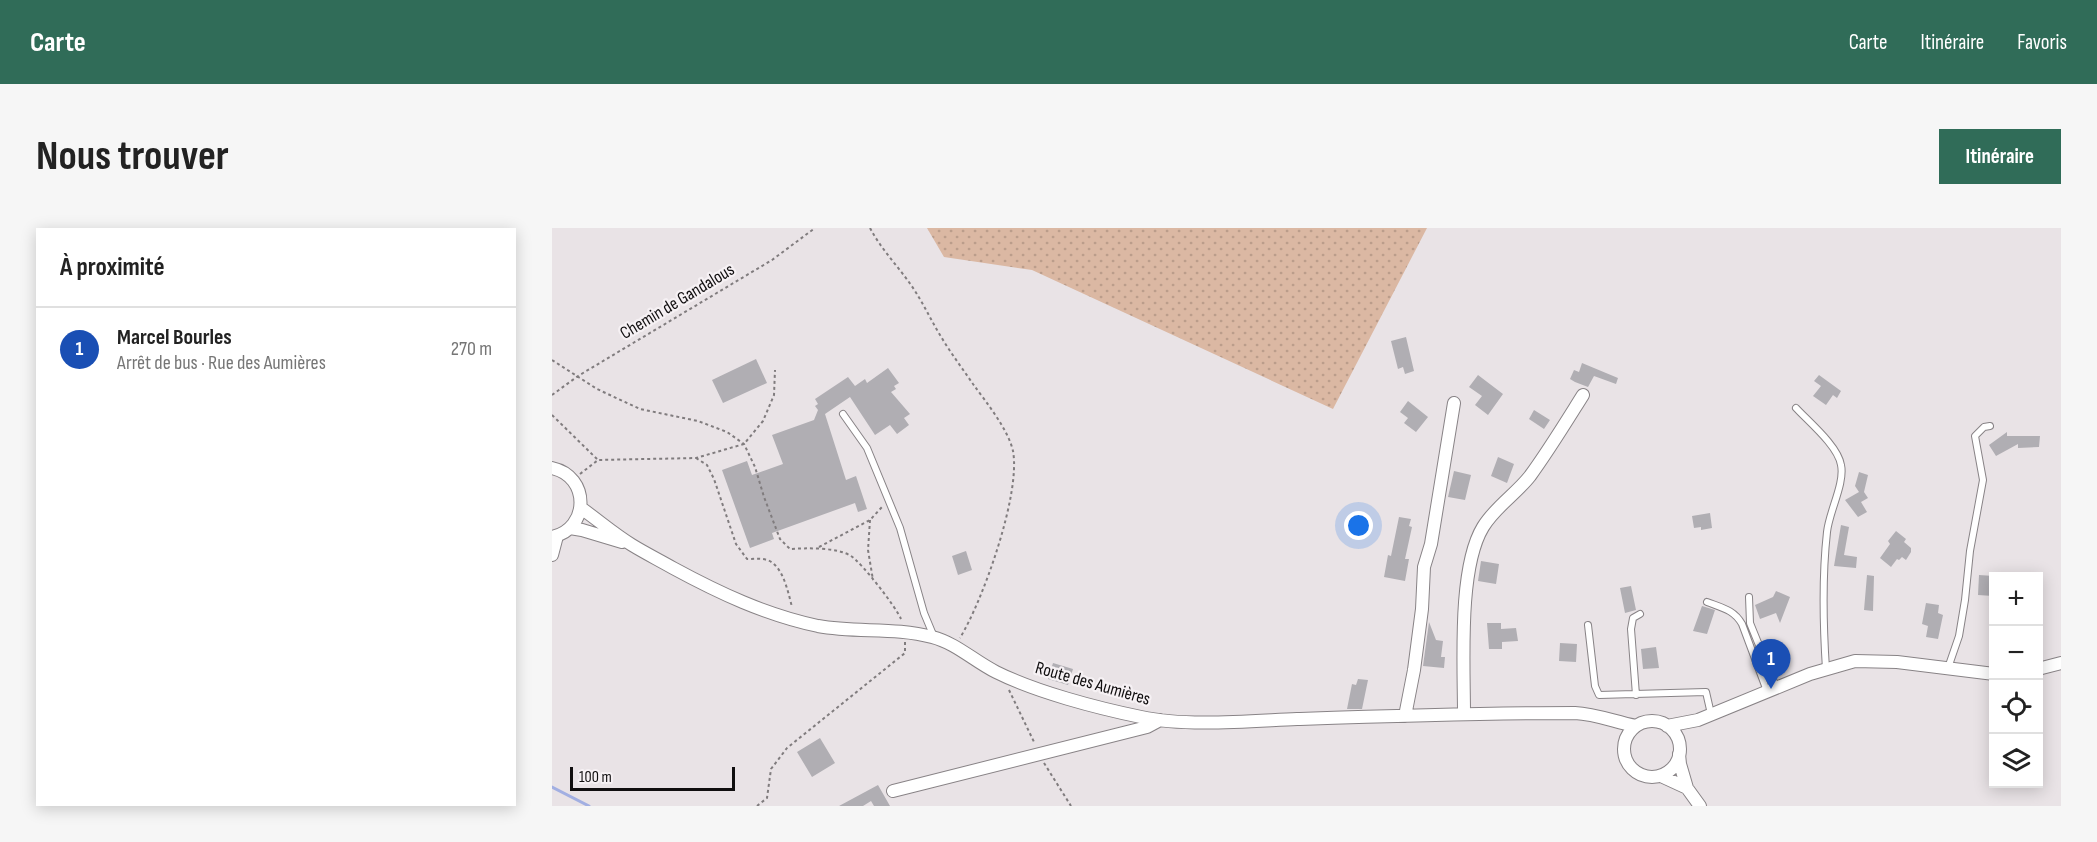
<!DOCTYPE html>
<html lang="fr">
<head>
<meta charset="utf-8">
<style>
  :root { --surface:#fff; --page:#f6f6f6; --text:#222; --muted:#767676; --line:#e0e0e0; --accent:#306c58 }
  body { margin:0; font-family:"Sofia Sans Condensed",sans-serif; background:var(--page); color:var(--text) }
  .controls { position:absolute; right:18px; bottom:18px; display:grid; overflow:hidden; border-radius:0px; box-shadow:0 3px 15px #0003 }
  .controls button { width:54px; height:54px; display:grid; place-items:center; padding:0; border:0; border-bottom:2px solid var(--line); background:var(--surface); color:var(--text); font:30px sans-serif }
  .scale { position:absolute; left:18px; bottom:15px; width:165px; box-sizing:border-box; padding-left:6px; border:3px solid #100e0f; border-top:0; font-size:16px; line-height:21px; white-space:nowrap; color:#100e0f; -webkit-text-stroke:4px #f6f1f4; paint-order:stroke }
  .you { position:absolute; left:807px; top:298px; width:21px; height:21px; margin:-15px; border:4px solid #fff; border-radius:50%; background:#1a73e8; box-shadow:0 0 0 9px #1a73e833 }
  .badge { display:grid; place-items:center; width:39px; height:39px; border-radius:50%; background:var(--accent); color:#fff; font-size:20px; font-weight:700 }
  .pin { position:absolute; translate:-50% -50px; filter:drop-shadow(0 2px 3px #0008) }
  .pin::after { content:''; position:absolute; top:32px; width:21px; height:18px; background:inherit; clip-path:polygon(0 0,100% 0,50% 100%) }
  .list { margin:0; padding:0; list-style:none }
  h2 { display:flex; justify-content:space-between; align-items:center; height:78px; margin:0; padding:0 24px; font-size:26px }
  h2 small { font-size:20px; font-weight:400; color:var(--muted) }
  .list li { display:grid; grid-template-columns:39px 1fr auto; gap:18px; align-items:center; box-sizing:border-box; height:84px; padding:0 24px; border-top:2px solid var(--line) }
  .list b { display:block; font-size:22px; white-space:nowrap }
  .list p { margin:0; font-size:20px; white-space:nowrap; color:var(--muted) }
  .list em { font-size:20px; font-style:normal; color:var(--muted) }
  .icon { flex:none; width:33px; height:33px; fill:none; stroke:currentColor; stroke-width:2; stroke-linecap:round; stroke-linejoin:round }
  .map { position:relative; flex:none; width:1509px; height:578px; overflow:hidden; border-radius:0px }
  header { display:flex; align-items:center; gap:36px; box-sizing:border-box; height:84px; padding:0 30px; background:var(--accent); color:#fff }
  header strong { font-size:28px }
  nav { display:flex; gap:33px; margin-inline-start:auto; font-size:21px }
  .intro { display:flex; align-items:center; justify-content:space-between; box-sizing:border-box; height:144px; padding:0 36px }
  h1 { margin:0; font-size:42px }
  .button { padding:15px 27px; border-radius:0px; background:var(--accent); color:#fff; font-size:21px; font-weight:700 }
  main { display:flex; gap:36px; padding:0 36px }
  aside { flex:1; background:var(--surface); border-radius:0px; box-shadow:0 3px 15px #0003 }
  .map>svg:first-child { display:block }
</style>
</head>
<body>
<header>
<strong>Carte</strong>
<nav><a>Carte</a><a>Itinéraire</a><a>Favoris</a></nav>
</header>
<div class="intro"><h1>Nous trouver</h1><a class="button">Itinéraire</a></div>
<main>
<aside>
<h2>À proximité<small></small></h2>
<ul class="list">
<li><span class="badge" style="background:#1a4fb4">1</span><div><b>Marcel Bourles</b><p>Arrêt de bus · Rue des Aumières</p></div><em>270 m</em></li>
</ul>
</aside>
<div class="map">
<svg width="1509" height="578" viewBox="0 0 1509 578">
  <defs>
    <pattern id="grass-dots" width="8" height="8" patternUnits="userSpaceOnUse" patternTransform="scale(1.5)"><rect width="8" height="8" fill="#dbb8a3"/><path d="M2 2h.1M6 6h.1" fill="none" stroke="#bb9d8b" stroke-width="1.8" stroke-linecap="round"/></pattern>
  </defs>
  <rect width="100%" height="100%" fill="#e9e3e6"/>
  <path fill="url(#grass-dots)" d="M375 0H875L781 181 480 42 392 29Z"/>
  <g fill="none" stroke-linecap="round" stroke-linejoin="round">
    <path stroke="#a2afe2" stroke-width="3" d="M0 559 37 578"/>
  </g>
  <path fill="#b0aeb3" d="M854 109 862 143 853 146 851 139 846 141 839 113Z
    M204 131 215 155 171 175 160 152Z
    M1030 135 1066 150 1064 156 1042 148 1036 159 1023 154 1018 151 1022 142 1027 144Z
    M336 140 347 155 342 158 344 161 339 164 358 186 352 190 357 197 345 206 338 197 323 207 298 169 273 186 294 252 304 248 315 281 306 284 303 275 220 305 222 311 198 320 170 242 195 233 200 247 231 236 220 207 262 192 266 182 263 178 266 176 263 171 296 149 303 158 313 151 315 155Z
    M926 147 951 166 936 187 923 177 930 168 917 159Z
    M1267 147 1289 163 1285 170 1281 167 1274 177 1261 168 1269 158 1262 153Z
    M856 173 876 189 864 204 852 195 856 190 848 184Z
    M982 182 998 192 992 201 977 191Z
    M1455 204V208H1488L1487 219 1466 220V216L1444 228 1437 217Z
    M946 229 962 236 955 255 939 248Z
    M902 243 919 247 913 272 896 269Z
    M1307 244 1316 247 1312 264 1316 270 1309 274 1315 284 1306 289 1293 272 1307 264 1303 258Z
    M1158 285 1160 300 1149 302V299L1142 300 1140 288Z
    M847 289 859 291 857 298 860 299 853 331H857L853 353 832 349 836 327 839 328Z
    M1289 297 1297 299 1292 327 1305 329 1304 340 1282 338Z
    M1344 303 1354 311 1352 314 1359 320V324L1354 332 1350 329 1347 332 1345 331 1339 339 1328 330 1338 316 1336 313Z
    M414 323 420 342 406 347 400 328Z
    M929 333 947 336 944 356 926 353Z
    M1315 347 1322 348 1321 383 1312 382Z
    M1427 347 1442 348 1441 368 1426 367Z
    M1079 358 1084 382 1073 385 1068 360Z
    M1224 363 1238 369 1228 395 1224 385 1208 391 1203 377 1221 369Z
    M1374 375 1387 377 1386 385 1391 387 1386 411 1374 409 1376 398 1370 396Z
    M1150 378 1163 382 1155 406 1141 403Z
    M877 394 884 412 891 413 889 429H893L892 440 871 438Z
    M935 395H949V401L964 400 966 413 950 414V421H937Z
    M1008 415 1025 416 1024 434 1007 433Z
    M1104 419 1107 440 1091 441 1089 421Z
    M501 435 521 441 516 457 496 451Z
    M806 451 816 452 810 481H795L800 456 804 457Z
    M268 510 283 535 260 549 245 524Z
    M326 557 338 578H322L319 573 311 578H287Z"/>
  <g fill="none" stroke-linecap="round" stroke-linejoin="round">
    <defs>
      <path id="lane" d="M1244 180C1257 194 1286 218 1289 237 1293 255 1277 284 1275 304 1270 349 1271 395 1274 441
        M291 186 315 220 348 300 372 385 382 409
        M1197 369 1198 395 1224 459
        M1155 374C1171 380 1182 382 1190 396L1215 463
        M1036 397 1043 458 1047 467 1154 464 1159 486
        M1396 440 1407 408 1413 372 1418 323 1431 252 1423 208 1432 199 1438 198
        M1084 467 1079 401 1081 390 1088 386"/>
      <path id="street" d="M0 240C38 248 38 301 0 309
        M29 280C46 292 62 306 80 317 93 325 107 332 121 340 167 365 214 387 266 398 304 405 343 399 380 409 404 415 422 433 444 444 484 464 545 480 589 489 634 499 698 493 745 491 838 488 930 485 1023 485 1044 486 1063 494 1084 498
        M18 300 30 302 70 314
        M0 327 5 308
        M1486 441 1509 435
        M912 486C912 436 906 340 931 299 943 279 964 266 978 248 997 222 1014 194 1031 167
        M853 488 862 442 870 381 872 339 879 316 902 175
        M1072 521a28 28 0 1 1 56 0a28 28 0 1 1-56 0Z
        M1115 498 1146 492 1258 446 1303 433 1345 434 1442 446
        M1127 526 1128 536 1135 560
        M1109 548 1135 560 1148 578
        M341 563 595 499 608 492"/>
    </defs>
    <use href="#lane" stroke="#888386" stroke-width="8"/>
    <use href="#street" stroke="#888386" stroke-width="14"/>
    <path stroke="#807c7e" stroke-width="2" stroke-dasharray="3 3" stroke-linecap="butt" d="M318 0C330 23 349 41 363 63 372 77 379 92 388 107 398 124 410 140 421 156 434 174 456 201 461 223 469 266 431 372 408 410
      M0 132 45 161 88 181 146 193 175 204 192 216 203 239 212 269 228 311 238 321C254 320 285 319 299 328 310 335 344 379 349 391
      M0 167 26 148 220 32 263 0
      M0 187 46 232
      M144 230 155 237 162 251 184 316 195 331C202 331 209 330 215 332 231 337 236 364 240 379
      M28 246 46 232 144 230 192 216 211 193 222 167 223 142
      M318 292 316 322 321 352
      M267 319 318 292 330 279
      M457 462 483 516
      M492 535 519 578
      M205 578 215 570 219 541 235 520 353 425V414"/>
    <use href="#lane" stroke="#fff" stroke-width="6"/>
    <use href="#street" stroke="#fff" stroke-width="12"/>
  </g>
  <g text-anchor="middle" stroke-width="4.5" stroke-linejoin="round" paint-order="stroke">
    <g font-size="18" fill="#100e0f" stroke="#f6f1f4">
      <text transform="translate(125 73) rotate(-31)" y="6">Chemin de Gandalous</text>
      <text transform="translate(541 455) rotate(16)" y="6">Route des Aumières</text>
    </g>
  </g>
</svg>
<div class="controls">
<button>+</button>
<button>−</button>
<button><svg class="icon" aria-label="locate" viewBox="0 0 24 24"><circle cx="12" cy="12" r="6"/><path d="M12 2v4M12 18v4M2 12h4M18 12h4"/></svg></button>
<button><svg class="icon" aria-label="layers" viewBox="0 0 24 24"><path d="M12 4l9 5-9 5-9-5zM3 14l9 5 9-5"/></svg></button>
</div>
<div class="scale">100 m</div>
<div class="you"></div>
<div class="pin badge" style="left:1219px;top:461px;background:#1a4fb4">1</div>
</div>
</main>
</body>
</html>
